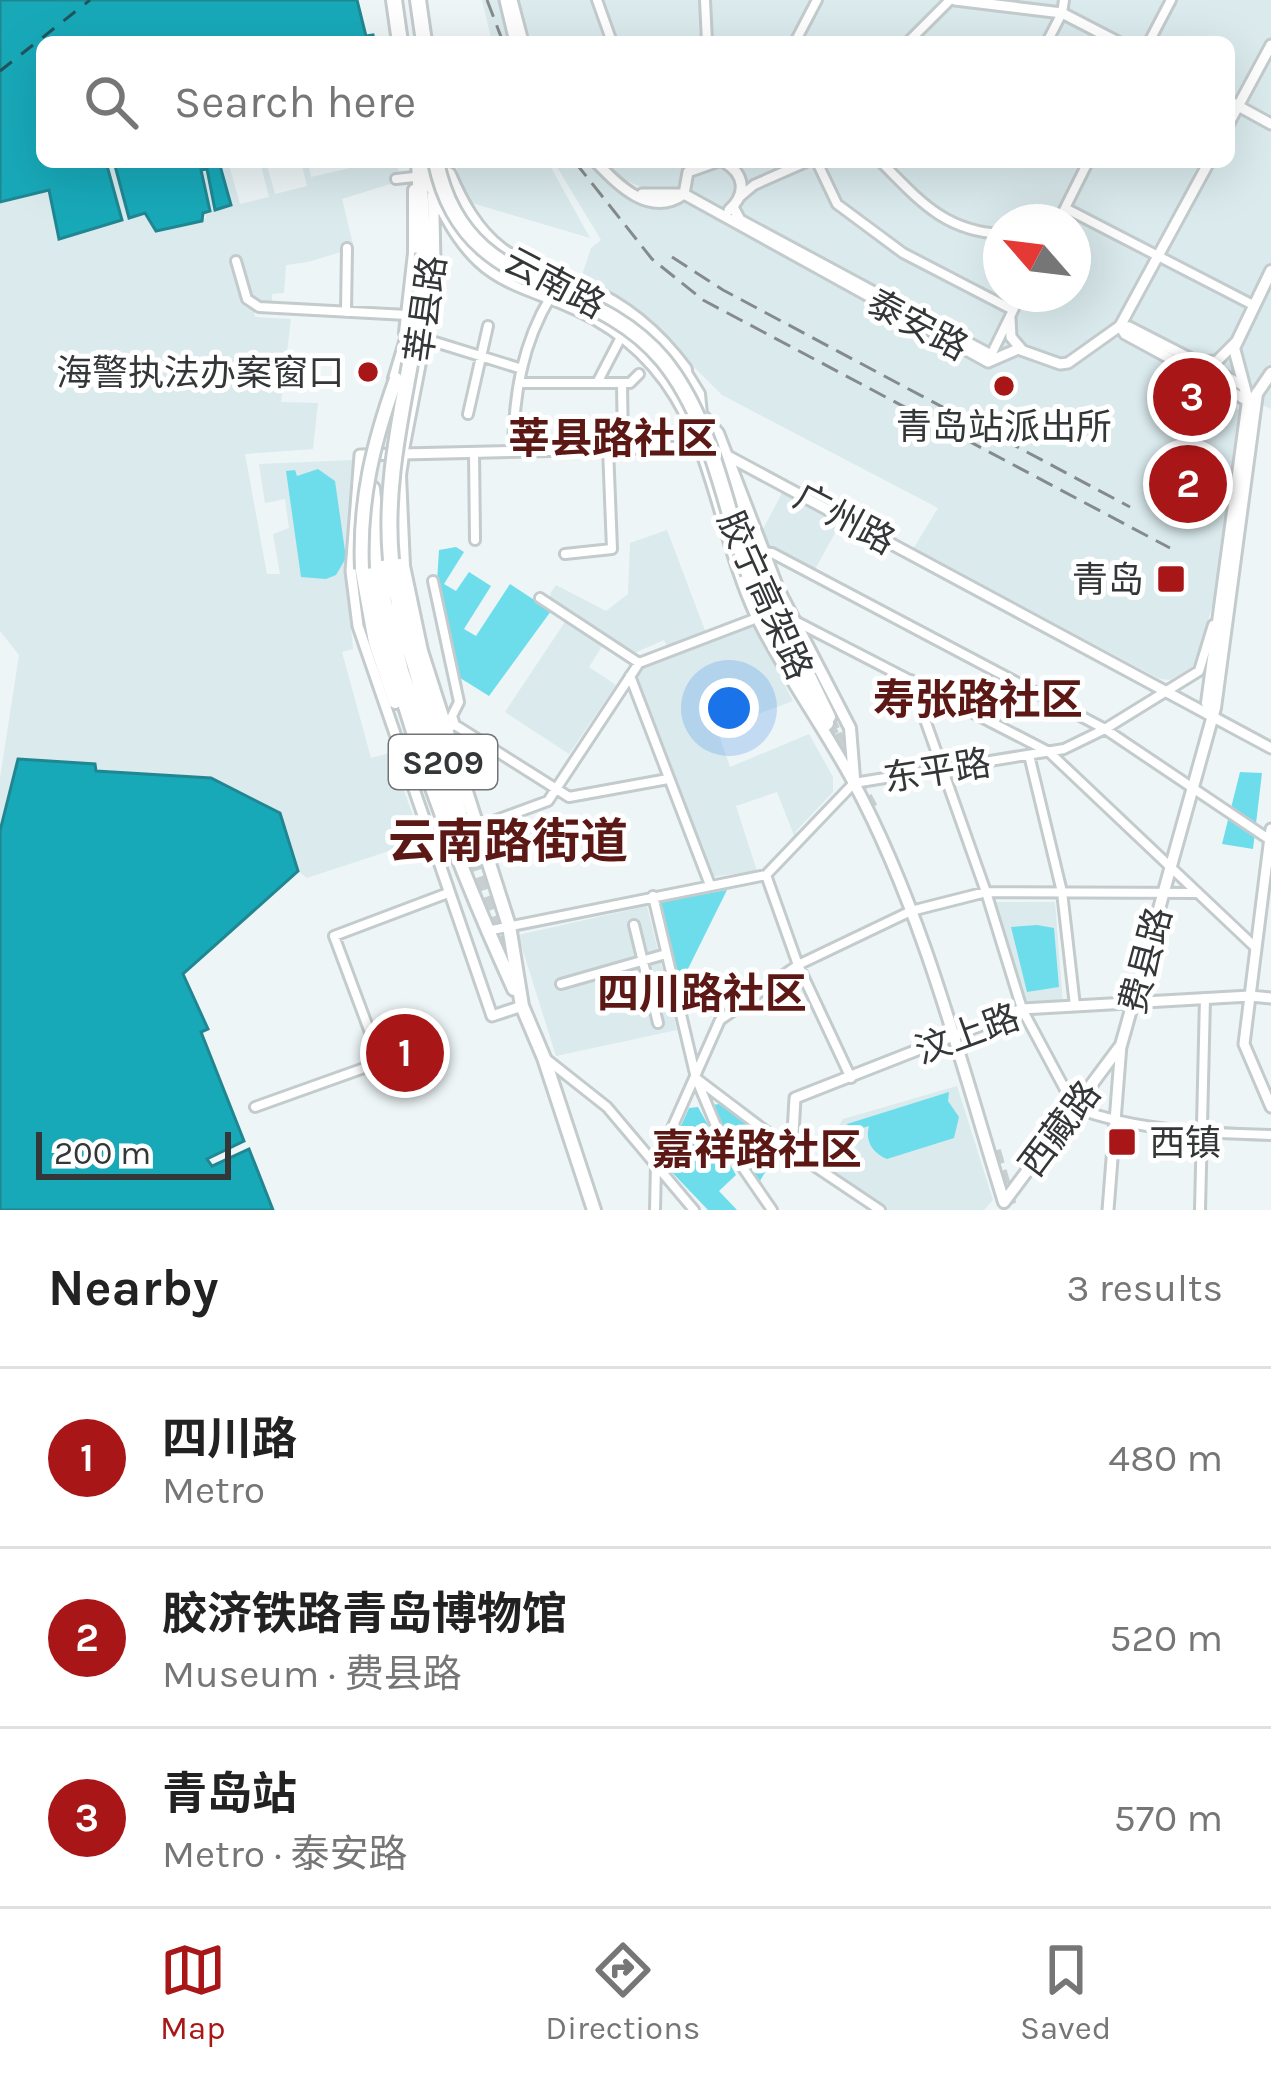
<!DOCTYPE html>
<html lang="en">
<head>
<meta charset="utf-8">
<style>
  :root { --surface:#fff; --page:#f2f2f2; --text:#222; --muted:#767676; --line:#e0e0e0; --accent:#a91617 }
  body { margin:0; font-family:Karla,"Noto Sans SC",sans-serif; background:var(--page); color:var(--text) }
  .compass { position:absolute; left:983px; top:204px; width:108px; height:108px; border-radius:50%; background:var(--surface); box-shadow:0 12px 48px #0002; rotate:298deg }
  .scale { position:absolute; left:36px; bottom:30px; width:195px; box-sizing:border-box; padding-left:12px; border:6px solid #343738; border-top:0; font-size:33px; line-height:42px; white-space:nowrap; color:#343738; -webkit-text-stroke:9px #fff; paint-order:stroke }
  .you { position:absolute; left:729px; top:708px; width:42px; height:42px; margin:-30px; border:9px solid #fff; border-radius:50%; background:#1a73e8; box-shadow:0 0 0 18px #1a73e833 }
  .badge { display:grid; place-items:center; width:78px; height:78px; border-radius:50%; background:var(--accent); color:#fff; font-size:39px; font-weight:700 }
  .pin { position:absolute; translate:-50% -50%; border:6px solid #fff; box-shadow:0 3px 12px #0006 }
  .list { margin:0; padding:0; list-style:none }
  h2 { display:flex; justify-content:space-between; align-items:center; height:156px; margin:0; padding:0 48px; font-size:51px }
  h2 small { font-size:39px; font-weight:400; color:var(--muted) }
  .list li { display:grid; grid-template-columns:78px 1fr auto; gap:36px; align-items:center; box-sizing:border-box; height:180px; padding:0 48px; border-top:3px solid var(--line) }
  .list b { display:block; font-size:45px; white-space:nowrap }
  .list p { margin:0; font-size:39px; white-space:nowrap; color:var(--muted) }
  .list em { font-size:39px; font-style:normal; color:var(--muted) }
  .icon { flex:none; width:66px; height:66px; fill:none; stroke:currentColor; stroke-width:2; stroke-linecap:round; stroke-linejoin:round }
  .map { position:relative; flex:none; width:1271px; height:1210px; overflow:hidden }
  .search { position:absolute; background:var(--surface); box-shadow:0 12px 48px #0002; left:36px; right:36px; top:36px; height:132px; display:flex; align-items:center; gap:30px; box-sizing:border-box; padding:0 42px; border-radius:18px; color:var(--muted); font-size:45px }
  .sheet { height:696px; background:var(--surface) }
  nav { display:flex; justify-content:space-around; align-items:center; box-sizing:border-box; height:168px; border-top:3px solid var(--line); background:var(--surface); font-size:33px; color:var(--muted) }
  nav a { display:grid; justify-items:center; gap:6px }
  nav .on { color:var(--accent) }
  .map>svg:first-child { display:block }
</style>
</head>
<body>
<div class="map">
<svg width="1271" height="1210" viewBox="0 0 1271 1210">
  <rect width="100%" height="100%" fill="#edf5f7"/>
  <path fill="#daeaed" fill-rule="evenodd" d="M482 0H1271V409L1196 375 1187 378 1242 412 1216 593 1195 665 1170 680 1160 679 913 549 938 508 722 395 645 318 624 302 580 281 591 248 601 240 554 162H593L632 198 674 202 603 170 596 162H1229V42H492ZM1001 222H1073V294H1001Z
    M106 162H114L129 217 145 213 156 231 202 221 206 217 205 212 210 210 200 171 207 169 231 205 219 162H228L240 204 269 197 260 162H266L275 194 307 186 301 162H308L311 177 376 162H397L400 181 342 199 354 248 308 262 286 265 284 293 272 294V304H261L250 296 238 261 233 263 245 302 254 307 255 317 291 319 281 402 318 403 313 449 245 454 267 574H280L273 534 289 528 285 499 265 503 259 464 353 460 346 575 353 649 342 652 371 758 390 753 422 840 307 878 298 871 280 813 95 771 94 764 19 759 0 831V778L19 655 0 631V202L49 189 122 219Z
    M455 162H548L590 238 472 203 461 185Z
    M782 493 840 524 814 571 767 546 762 531Z
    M667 530 706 633 667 646 664 640 630 655 606 640 589 667 616 685 569 754 505 712 569 616 549 602 551 592 556 585 606 611 628 594 630 543Z
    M754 626 793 701 717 729 730 767 809 734 833 777V792L796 831 795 838 777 792 736 806 757 871 711 877 634 681 640 669Z
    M990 902H1055L1063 1004 1020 1008Z
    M647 906 677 1030 556 1056 518 935Z
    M957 1086 993 1200 984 1210H882L814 1165 843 1119Z"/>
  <path fill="#6dddec" d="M318 469 335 481 346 558 336 575 326 579 301 577 286 471 295 470 297 476Z
    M456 547 464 552 444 584 456 591 469 572 491 586 464 629 476 636 510 584 551 611 489 696 457 676 437 581 439 550Z
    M1240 772 1262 773 1253 849 1222 844Z
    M727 890 680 985 660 902Z
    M1037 925 1054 928 1059 987 1027 992 1011 927Z
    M949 1092 948 1101 959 1117 954 1138 887 1159C872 1153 865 1141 869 1126L850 1132 847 1124Z
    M719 1104 779 1148 760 1181 741 1160 712 1105Z
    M698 1107 736 1175 719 1191 737 1210H708L664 1164 689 1108Z"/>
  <path fill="#18a9b9" stroke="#208792" stroke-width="3" d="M0 0H357L366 36 373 35 375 42H42V162H106L122 220 59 239 49 190 0 202Z
    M114 162H219L231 205 215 210 207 169 201 170 210 211 203 213 202 221 156 231 145 213 129 218Z
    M18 759 95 764 96 771 211 778 280 813 298 871 183 974 208 1029 201 1032 244 1141 207 1159 212 1166 249 1149 273 1210H0V831Z"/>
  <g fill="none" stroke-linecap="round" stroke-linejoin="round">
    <path stroke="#20555c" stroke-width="3" stroke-dasharray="15 12" stroke-linecap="butt" d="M0 71 90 0"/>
    <path stroke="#c8cfd1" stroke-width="10" stroke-dasharray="10 5" stroke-linecap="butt" d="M831 720 849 762"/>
    <path stroke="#c8cfd1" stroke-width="14" stroke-dasharray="14 7" stroke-linecap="butt" d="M826 723 871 808
      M473 857 514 976
      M994 1151 1011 1210"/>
    <defs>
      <path id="minor" d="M597 0 612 42
        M705 0 707 42
        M795 42 817 0
        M908 42 950 0
        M1047 42 1062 13 1064 0
        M1149 42 1171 0
        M817 162 837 204 903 253 1013 310
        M881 162C919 200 944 231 1001 234
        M396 179 414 177
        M741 196 754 185 806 162
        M1065 208 1253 305
        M1058 222 1088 162
        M236 261 247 299 259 307 407 315
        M346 312 347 248
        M435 342 522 369
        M990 357 1021 294
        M519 383H630L639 374
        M597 383 621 337
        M622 384 623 448
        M468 414 488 326
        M513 450C514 394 522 344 551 296
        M474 452 475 540
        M762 552 772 553 1105 729 1270 840
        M565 554 612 549 608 448
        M433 581 459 702 452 716 455 725
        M540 598 639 663
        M795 621 1049 752 1255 947
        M630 676 710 885
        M911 680 986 892 1022 1009 1075 1108C1138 1131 1204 1133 1271 1135
        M447 728 455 725 569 797 668 779
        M1029 755 1062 892 1075 1006
        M480 826 548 801 639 663 757 618
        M766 875 798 965 851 1078
        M653 896 696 1078 719 1133 772 1210
        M634 925 658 1023
        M487 931 766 875 854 783 1064 749 1105 729 1199 671 1213 625
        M561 984 666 954
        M545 1058 607 1107 694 1210
        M697 1079 792 1151 880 1210
        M255 1107 381 1062 334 936 448 893
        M655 1210 656 1164 720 1020 798 965 911 911 986 892 1198 893
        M1200 1210 1205 998"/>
      <path id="tertiary" d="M505 0 515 42
        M512 0 523 42
        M955 0 1062 13 1118 42
        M1229 101 1271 124
        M1229 123 1271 45
        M596 162C619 186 650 218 684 194
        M724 162C745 174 747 194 729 210
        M642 194H684
        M684 194 988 362 1018 349 1060 364 1068 363 1120 326 1209 162
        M684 194 688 172 716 162
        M733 207 740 220 991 355
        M1010 318 1011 337 1022 350
        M1120 326 1129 327 1244 386
        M1120 326 1125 334 1248 401
        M1200 362 1217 361 1235 343
        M726 455 1271 748
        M1271 829 1244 1044 1271 1107
        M522 1006 492 1016 358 626 351 571 360 455 693 447 704 450
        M792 1151 795 1098 1022 1009 1250 996 1271 998
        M1108 1210 1121 1045"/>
      <path id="secondary" d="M423 168C437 200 453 237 479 261 501 282 532 291 560 302 610 322 648 351 676 397 716 463 724 549 758 619 786 676 824 727 854 783 923 912 961 1063 1004 1202
        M405 333 414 253V190
        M684 370 699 394 701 414
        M1256 395 1271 373
        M700 413 718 433 778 589 850 728 854 778
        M716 447 755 562 830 717
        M402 455 435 285 433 195
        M1211 715 1207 703 1248 401 1234 348 1271 271
        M1004 1202 1121 1045 1125 1031 1215 708 1257 393"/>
      <path id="primary" d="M402 455 399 475 403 566 421 651 509 926 522 1006 544 1058 594 1210
        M370 513C365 580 385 640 404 703 434 802 471 895 514 989
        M362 571 375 642 395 702"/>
      <path id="trunk" d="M394 0 400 42
        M418 0 424 42
        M419 162 424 263
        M448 175C460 203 475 231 500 250 525 269 556 276 584 289 624 306 658 335 684 370
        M396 379 412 326
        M372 489 384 602 401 671 468 859
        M391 560 403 626 459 812
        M749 574 771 623 826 723"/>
    </defs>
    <use href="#minor" stroke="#c3cbcd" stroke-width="14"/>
    <use href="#tertiary" stroke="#c3cbcd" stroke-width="15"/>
    <use href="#secondary" stroke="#c3cbcd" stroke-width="16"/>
    <use href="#primary" stroke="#c3cbcd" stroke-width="18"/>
    <use href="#trunk" stroke="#c3cbcd" stroke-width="20"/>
    <use href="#minor" stroke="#fff" stroke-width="8"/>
    <use href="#tertiary" stroke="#fff" stroke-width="9"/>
    <use href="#secondary" stroke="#fff" stroke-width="10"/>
    <use href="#primary" stroke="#fff" stroke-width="12"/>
    <use href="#trunk" stroke="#fff" stroke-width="14"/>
    <path stroke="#858b8c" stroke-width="3" stroke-dasharray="18 9" stroke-linecap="butt" d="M487 0 503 42
      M575 162 652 259 703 300 1170 548
      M672 257 723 290 1130 507"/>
    <defs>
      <path id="primary-bridge" d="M362 569C359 501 373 443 396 379"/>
      <path id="trunk-bridge" d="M436 162C464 299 589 271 663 360 712 420 723 503 749 574
        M391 560C381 455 420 358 424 253"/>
    </defs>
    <use href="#primary-bridge" stroke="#c3cbcd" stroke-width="18" stroke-linecap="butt"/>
    <use href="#trunk-bridge" stroke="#c3cbcd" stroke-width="20" stroke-linecap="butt"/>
    <use href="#primary-bridge" stroke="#fff" stroke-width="12"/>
    <use href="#trunk-bridge" stroke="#fff" stroke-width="14"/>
  </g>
  <g fill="#a91617" stroke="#fff" stroke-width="4.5">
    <circle cx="368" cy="372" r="12"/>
    <circle cx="1004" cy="386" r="12"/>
    <rect x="1156" y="564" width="30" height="30" rx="6"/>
    <rect x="1107" y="1127" width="30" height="30" rx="6"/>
  </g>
  <g text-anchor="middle" stroke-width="10" stroke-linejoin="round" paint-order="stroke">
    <rect fill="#fff" stroke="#717374" stroke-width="3" x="389" y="735" width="108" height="54" rx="9"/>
    <g font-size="33" font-weight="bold" fill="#343738">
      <text x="443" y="774">S209</text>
    </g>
    <g font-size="36" fill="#343738" stroke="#fff">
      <text transform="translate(555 282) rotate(28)" y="13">云南路</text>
      <text transform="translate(425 309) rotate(-82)" y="13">莘县路</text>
      <text transform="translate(918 324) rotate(28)" y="13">泰安路</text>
      <text transform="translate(845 518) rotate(28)" y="13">广州路</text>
      <text transform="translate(766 595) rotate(66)" y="13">胶宁高架路</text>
      <text transform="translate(937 770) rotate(-9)" y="13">东平路</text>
      <text transform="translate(1145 960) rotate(-75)" y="13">费县路</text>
      <text transform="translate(967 1033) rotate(-20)" y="13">汶上路</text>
      <text transform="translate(1059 1128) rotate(-53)" y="13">西藏路</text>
    </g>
    <g font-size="36" fill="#343738" stroke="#fff" text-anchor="end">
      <text x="344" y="385">海警执法办案窗口</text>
      <text x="1004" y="439" text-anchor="middle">青岛站派出所</text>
      <text x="1144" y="592">青岛</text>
      <text x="1149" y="1155" text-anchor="start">西镇</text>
    </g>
    <g font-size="42" font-weight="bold" fill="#5c1814" stroke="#fff">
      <text x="613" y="453">莘县路社区</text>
      <text x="978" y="714">寿张路社区</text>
      <text x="702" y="1008">四川路社区</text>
      <text x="757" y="1164">嘉祥路社区</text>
    </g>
    <g font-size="48" font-weight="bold" fill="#5c1814" stroke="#fff">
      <text x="508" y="858">云南路街道</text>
    </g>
  </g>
</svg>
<svg class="compass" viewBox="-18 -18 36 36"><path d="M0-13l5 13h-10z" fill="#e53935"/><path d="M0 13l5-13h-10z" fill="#767676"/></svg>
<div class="scale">200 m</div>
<div class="you"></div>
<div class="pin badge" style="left:405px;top:1053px">1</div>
<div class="pin badge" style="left:1188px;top:484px">2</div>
<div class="pin badge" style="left:1192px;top:397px">3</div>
<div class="search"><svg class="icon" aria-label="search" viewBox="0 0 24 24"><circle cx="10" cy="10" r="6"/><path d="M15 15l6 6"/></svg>Search here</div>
</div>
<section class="sheet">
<h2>Nearby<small>3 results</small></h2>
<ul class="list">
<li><span class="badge">1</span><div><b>四川路</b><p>Metro</p></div><em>480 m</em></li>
<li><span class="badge">2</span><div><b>胶济铁路青岛博物馆</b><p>Museum · 费县路</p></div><em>520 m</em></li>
<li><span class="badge">3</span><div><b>青岛站</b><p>Metro · 泰安路</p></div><em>570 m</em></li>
</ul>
</section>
<nav>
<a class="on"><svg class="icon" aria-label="map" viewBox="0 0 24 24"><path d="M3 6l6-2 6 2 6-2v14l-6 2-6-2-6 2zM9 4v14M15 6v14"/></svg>Map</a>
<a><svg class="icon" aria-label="directions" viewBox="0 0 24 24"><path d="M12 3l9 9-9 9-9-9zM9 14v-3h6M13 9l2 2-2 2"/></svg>Directions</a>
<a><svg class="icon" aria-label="saved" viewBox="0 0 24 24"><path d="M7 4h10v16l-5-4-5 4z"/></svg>Saved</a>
</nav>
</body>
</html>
